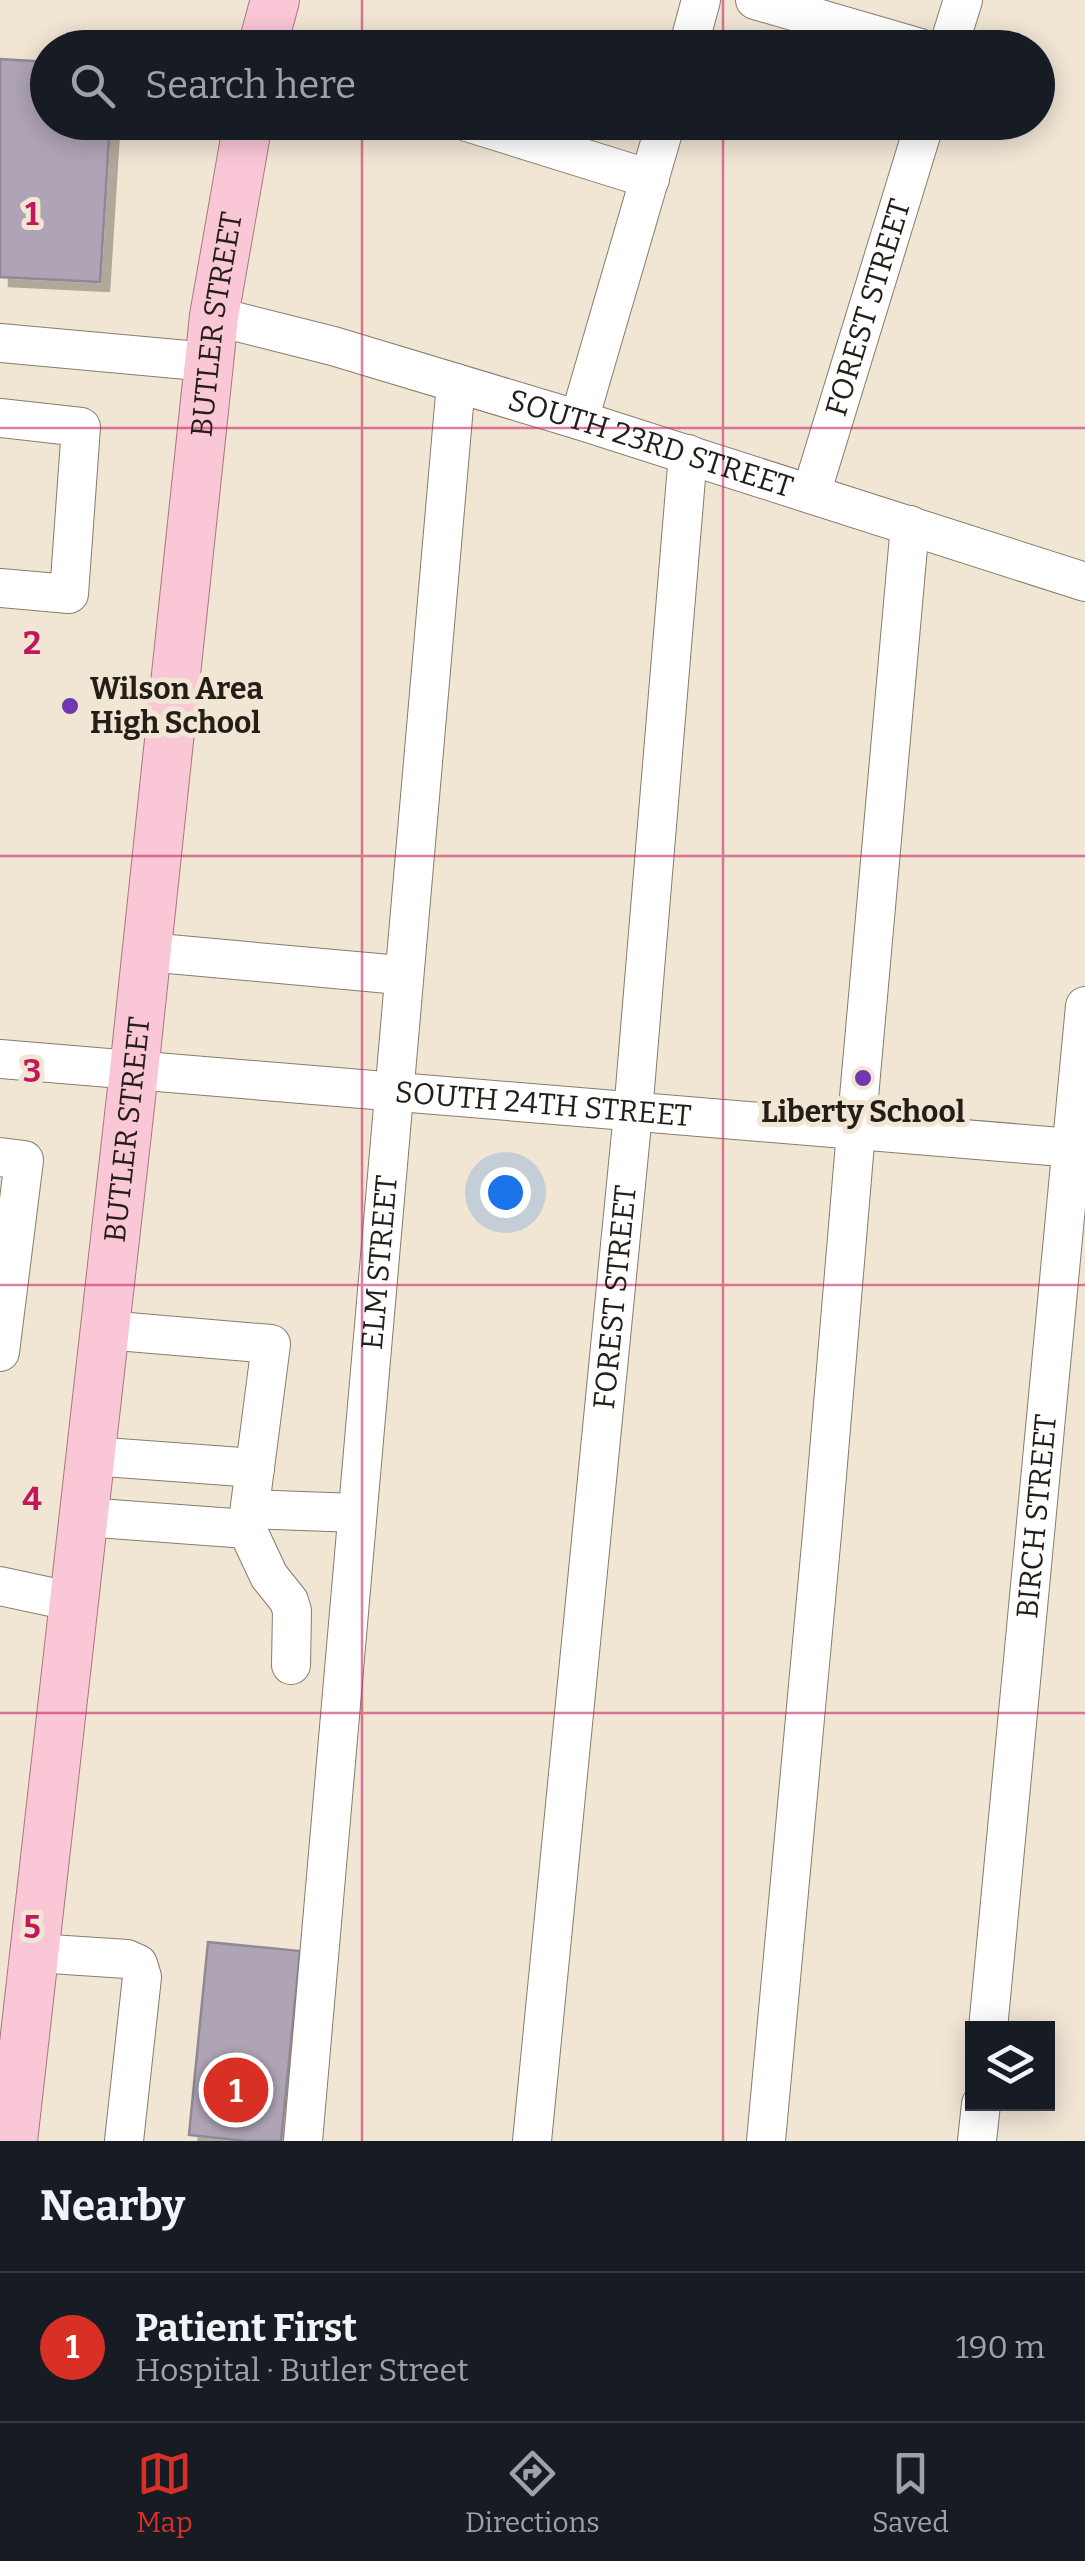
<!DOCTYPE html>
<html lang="en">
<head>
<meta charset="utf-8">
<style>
  :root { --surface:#171b24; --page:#20242c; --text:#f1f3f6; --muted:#9ea1a6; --line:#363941; --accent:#d93025 }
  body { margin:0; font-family:Bitter,serif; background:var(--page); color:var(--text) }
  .controls { position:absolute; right:30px; bottom:30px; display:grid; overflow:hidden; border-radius:0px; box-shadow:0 5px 25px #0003 }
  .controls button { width:90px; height:90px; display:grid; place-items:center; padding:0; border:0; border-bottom:2px solid var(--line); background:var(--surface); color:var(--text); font:50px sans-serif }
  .you { position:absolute; left:505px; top:1192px; width:35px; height:35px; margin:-25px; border:8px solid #fff; border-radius:50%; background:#1a73e8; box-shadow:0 0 0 15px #1a73e833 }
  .badge { display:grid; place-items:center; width:65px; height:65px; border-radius:50%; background:var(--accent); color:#fff; font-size:32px; font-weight:700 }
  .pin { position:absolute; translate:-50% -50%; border:5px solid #fff; box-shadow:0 2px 10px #0006 }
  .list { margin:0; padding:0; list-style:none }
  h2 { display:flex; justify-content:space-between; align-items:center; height:130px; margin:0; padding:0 40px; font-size:42px }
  h2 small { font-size:32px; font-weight:400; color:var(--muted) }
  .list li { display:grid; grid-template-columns:65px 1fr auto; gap:30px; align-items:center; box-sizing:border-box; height:150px; padding:0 40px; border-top:2px solid var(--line) }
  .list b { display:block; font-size:38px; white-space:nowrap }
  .list p { margin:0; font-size:32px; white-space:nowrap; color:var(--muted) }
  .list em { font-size:32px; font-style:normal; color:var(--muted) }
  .icon { flex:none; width:55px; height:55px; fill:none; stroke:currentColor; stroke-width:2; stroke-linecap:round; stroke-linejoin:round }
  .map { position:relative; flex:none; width:1085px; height:2141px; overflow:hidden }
  .search { position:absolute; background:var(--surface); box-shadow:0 5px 25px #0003; left:30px; right:30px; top:30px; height:110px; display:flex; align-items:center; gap:25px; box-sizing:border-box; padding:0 35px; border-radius:55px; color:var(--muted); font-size:38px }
  .sheet { height:280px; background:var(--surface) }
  nav { display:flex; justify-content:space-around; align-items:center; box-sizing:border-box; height:140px; border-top:2px solid var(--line); background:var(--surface); font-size:28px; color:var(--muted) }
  nav a { display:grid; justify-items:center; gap:5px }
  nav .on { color:var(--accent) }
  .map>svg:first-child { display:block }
</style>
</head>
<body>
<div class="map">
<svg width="1085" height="2141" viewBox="0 0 1085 2141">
  <defs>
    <filter id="shadow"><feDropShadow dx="9" dy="9" stdDeviation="0" flood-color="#0004"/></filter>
  </defs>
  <rect width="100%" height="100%" fill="#f1e5d4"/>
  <path fill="#aea4b5" stroke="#908797" stroke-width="2.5" filter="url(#shadow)" d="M0 59 48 62V122H110L100 282 0 277Z
    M208 1942 300 1951 281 2141H246L189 2135Z"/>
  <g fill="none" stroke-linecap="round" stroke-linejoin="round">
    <defs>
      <g id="minor">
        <path d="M755 0 920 48"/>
        <path d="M688 48 701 0"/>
        <path d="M948 48 963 0"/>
        <path d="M467 122 650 179"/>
        <path id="s1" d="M214 316 333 346 579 420 1085 582"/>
        <path d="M0 343 209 362"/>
        <path d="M0 418 81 427 69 594 0 588"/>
        <path d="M579 420 666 122"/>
        <path id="s2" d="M811 494 925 122"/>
        <path d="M147 952 389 974"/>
        <path id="s3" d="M0 1059 1085 1149"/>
        <path d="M0 1157 24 1160 0 1352"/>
        <path d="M91 1456 255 1468"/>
        <path d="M250 1509 357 1513"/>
        <path d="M84 1517 247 1529 271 1344 105 1330"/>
        <path d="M247 1529 269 1576 289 1601 292 1611 291 1665"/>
        <path d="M0 1586 74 1602"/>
        <path d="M35 1953 127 1959 138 1964 142 1977 124 2141"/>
        <path id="s4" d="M988 2029 1085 1006"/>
        <path id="s5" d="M303 2141 456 383"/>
        <path id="s6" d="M532 2141 633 1113 688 454"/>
        <path d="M766 2141 823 1523 856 1131 910 525"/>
        <path d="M977 2141 981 2104"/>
      </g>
      <g id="major">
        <path d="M262 48 275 0"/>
        <path id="s7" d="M13 2141 134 1071 214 316 248 122"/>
      </g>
    </defs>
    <use href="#minor" stroke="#877c6d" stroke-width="40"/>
    <use href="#major" stroke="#ad7481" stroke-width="50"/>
    <use href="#minor" stroke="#fff" stroke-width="38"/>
    <use href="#major" stroke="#fac7d6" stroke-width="48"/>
  </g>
  <path fill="none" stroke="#c2185b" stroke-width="2.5" stroke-opacity="0.55" d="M362 0V48M723 0V48M362 122V2141M723 122V2141M0 428H1085M0 856H1085M0 1285H1085M0 1713H1085"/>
  <g fill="#7138ae" stroke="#f1e5d4" stroke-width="4">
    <circle cx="70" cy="706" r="10"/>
    <circle cx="863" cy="1078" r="10"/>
  </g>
  <g text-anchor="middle" stroke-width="10" stroke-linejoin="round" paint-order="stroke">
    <g font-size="30" fill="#231e18" stroke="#f1e5d4">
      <text dy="10" stroke="none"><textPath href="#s2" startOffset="195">FOREST STREET</textPath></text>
      <text dy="10" stroke="none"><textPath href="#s7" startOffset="1828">BUTLER STREET</textPath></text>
      <text dy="10" stroke="none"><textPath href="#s1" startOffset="455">SOUTH 23RD STREET</textPath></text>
      <text dy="10" stroke="none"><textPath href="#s3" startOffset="545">SOUTH 24TH STREET</textPath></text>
      <text dy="10" stroke="none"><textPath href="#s7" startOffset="1018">BUTLER STREET</textPath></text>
      <text dy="10" stroke="none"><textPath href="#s5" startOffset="882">ELM STREET</textPath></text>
      <text dy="10" stroke="none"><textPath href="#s6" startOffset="848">FOREST STREET</textPath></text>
      <text dy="10" stroke="none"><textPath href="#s4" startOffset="515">BIRCH STREET</textPath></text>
    </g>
    <g font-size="30" font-weight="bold" fill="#231e18" stroke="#f1e5d4" text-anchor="start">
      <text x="90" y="699">Wilson Area<tspan x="90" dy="34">High School</tspan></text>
      <text x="863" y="1122" text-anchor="middle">Liberty School</text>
    </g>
  </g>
  <g font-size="32" text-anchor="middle" font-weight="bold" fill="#c2185b" stroke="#f1e5d4" stroke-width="10" stroke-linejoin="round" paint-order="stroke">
    <text x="32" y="225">1</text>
    <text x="32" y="654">2</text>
    <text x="32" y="1082">3</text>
    <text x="32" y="1510">4</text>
    <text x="32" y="1938">5</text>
  </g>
</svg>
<div class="controls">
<button><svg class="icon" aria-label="layers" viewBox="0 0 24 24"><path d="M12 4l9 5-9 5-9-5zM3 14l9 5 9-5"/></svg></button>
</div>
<div class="you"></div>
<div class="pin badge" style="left:236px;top:2090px">1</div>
<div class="search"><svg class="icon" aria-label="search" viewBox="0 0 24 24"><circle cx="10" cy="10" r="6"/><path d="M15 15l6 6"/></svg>Search here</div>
</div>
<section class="sheet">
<h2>Nearby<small></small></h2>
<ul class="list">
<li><span class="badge">1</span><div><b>Patient First</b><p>Hospital · Butler Street</p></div><em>190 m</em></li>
</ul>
</section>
<nav>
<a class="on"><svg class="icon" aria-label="map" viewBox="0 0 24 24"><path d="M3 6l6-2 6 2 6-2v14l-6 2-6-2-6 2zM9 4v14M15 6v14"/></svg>Map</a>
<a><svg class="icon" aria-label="directions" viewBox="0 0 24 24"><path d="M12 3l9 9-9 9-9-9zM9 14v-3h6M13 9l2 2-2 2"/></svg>Directions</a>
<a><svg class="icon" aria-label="saved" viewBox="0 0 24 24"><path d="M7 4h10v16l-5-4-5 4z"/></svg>Saved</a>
</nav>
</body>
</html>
